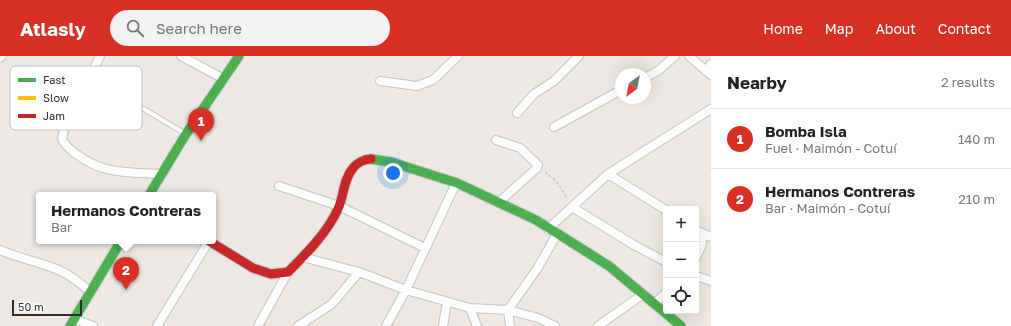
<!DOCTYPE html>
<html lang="en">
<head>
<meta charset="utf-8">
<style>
  :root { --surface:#fff; --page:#f2f2f2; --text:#222; --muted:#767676; --line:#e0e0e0; --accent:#d93025 }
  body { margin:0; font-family:"Golos Text",sans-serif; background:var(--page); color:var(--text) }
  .controls { position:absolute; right:12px; bottom:12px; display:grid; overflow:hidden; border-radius:4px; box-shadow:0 4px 16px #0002 }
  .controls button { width:36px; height:36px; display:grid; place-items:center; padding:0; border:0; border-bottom:1px solid var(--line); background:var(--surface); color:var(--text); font:20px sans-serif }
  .compass { position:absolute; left:615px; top:12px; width:36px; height:36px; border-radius:50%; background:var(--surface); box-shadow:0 4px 16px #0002; rotate:212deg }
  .scale { position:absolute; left:12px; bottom:10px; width:70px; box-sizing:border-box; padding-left:4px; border:2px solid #2e2e2e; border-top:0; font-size:11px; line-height:14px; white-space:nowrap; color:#2e2e2e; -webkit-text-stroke:3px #fff; paint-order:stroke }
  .you { position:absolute; left:393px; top:117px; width:14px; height:14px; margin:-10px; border:3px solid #fff; border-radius:50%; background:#1a73e8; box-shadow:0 0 0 6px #1a73e833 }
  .badge { display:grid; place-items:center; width:26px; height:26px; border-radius:50%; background:var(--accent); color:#fff; font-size:13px; font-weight:700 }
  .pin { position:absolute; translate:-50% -33px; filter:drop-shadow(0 1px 2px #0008) }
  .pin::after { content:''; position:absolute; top:21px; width:14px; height:12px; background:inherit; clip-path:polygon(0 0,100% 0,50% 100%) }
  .popup { position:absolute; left:36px; top:136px; width:180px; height:52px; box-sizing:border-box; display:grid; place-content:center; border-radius:4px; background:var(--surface); filter:drop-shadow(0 1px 3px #0005); font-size:13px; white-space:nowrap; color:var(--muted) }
  .popup b { font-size:15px; color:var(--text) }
  .popup::after { content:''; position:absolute; left:50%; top:100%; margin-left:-8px; border:8px solid transparent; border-top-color:var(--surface) }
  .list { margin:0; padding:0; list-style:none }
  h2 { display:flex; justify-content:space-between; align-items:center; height:52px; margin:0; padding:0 16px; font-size:17px }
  h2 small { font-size:13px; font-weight:400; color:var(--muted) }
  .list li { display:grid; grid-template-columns:26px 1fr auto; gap:12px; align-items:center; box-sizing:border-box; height:60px; padding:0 16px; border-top:1px solid var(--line) }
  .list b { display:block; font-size:15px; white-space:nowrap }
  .list p { margin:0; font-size:13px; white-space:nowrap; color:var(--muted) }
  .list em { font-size:13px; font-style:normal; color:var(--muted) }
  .icon { flex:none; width:22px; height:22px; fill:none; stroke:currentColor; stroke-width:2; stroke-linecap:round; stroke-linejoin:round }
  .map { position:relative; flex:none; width:711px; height:270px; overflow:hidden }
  header { display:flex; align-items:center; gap:24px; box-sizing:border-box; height:56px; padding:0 20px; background:var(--accent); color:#fff }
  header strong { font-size:19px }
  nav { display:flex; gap:22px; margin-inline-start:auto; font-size:14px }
  .search { width:280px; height:36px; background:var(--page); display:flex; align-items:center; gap:10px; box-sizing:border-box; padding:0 14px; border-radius:22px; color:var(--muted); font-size:15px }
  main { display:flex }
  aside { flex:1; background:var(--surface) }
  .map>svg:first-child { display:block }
</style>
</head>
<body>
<header>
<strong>Atlasly</strong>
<div class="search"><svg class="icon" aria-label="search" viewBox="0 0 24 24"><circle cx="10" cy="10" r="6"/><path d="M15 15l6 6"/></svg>Search here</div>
<nav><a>Home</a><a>Map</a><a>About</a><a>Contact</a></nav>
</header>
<main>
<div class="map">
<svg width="711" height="270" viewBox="0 0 711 270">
  <rect width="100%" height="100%" fill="#ece8e4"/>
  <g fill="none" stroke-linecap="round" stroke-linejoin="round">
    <defs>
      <path id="lane" d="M144 53 184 77"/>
      <path id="street" d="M100 0 64 74 62 83C65 90 70 93 76 98 104 119 129 116 162 118
        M181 0 224 23
        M689 0 711 19
        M0 2 2 0
        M706 15 711 8
        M645 22 659 14 675 0
        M380 25 417 30 433 24 458 0
        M517 57 534 38 554 25 579 0
        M554 71 621 34
        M496 84 520 92 538 109 537 112 499 146
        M608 118 666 154
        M279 130 339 150 425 192
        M572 151 634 189 666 206
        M548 173 608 118 711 53
        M698 175 711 181
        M0 194C37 210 58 205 90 236
        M302 201 359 216 406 234 470 252 508 254 538 262 555 270
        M696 201C701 192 704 187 700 177
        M696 220 711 225
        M654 248 666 237
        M470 252 477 270
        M74 263 93 270
        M157 270 209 185
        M258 270 288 216
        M298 270 332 248 359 216
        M386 270 406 234 456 127
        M443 270 447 246
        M510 270 508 254 537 213 557 178
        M598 270 642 239"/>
      <path id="fast" d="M371 103 391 106 457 127 536 164 609 210 681 270
        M149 139 186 78 239 0
        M70 270 121 185"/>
      <path id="jam" d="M209 185 253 212 271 218 288 216C306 198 327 177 338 153 344 140 343 124 353 112 357 107 364 103 371 103"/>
    </defs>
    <use href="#lane" stroke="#c5c4c5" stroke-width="6"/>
    <use href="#street" stroke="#c5c4c5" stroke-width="10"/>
    <use href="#fast" stroke="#c5c4c5" stroke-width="11"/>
    <use href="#jam" stroke="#c5c4c5" stroke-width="11"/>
    <path stroke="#c9c9c8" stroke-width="1.5" stroke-dasharray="3 2" stroke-linecap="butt" d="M545 116 556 125 568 143"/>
    <use href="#lane" stroke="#fcfcfb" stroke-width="4"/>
    <use href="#street" stroke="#fcfcfb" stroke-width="8"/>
    <use href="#fast" stroke="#4caf50" stroke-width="9"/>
    <use href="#jam" stroke="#c62828" stroke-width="9"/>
  </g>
  <rect x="10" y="10" width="132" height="64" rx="6" fill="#fff" stroke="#c0c0c0" stroke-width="1"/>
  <rect x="18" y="22" width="18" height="4" fill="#4caf50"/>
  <rect x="18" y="40" width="18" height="4" fill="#ffc107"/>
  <rect x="18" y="58" width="18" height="4" fill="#c62828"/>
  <g font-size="11" fill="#2e2e2e">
    <text x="43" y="28">Fast</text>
    <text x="43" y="46">Slow</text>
    <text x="43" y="64">Jam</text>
  </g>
</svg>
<div class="controls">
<button>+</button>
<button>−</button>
<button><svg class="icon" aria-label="locate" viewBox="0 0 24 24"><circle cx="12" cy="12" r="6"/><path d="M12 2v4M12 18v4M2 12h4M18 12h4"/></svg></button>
</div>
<svg class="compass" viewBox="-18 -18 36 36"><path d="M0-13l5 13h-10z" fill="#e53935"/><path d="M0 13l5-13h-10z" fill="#767676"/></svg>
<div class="scale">50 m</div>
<div class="you"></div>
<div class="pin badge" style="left:201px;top:85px">1</div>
<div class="pin badge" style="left:126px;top:234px">2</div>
<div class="popup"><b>Hermanos Contreras</b>Bar</div>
</div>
<aside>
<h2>Nearby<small>2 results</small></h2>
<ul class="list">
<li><span class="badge">1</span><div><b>Bomba Isla</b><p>Fuel · Maimón - Cotuí</p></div><em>140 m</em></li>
<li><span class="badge">2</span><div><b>Hermanos Contreras</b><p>Bar · Maimón - Cotuí</p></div><em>210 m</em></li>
</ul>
</aside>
</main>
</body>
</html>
